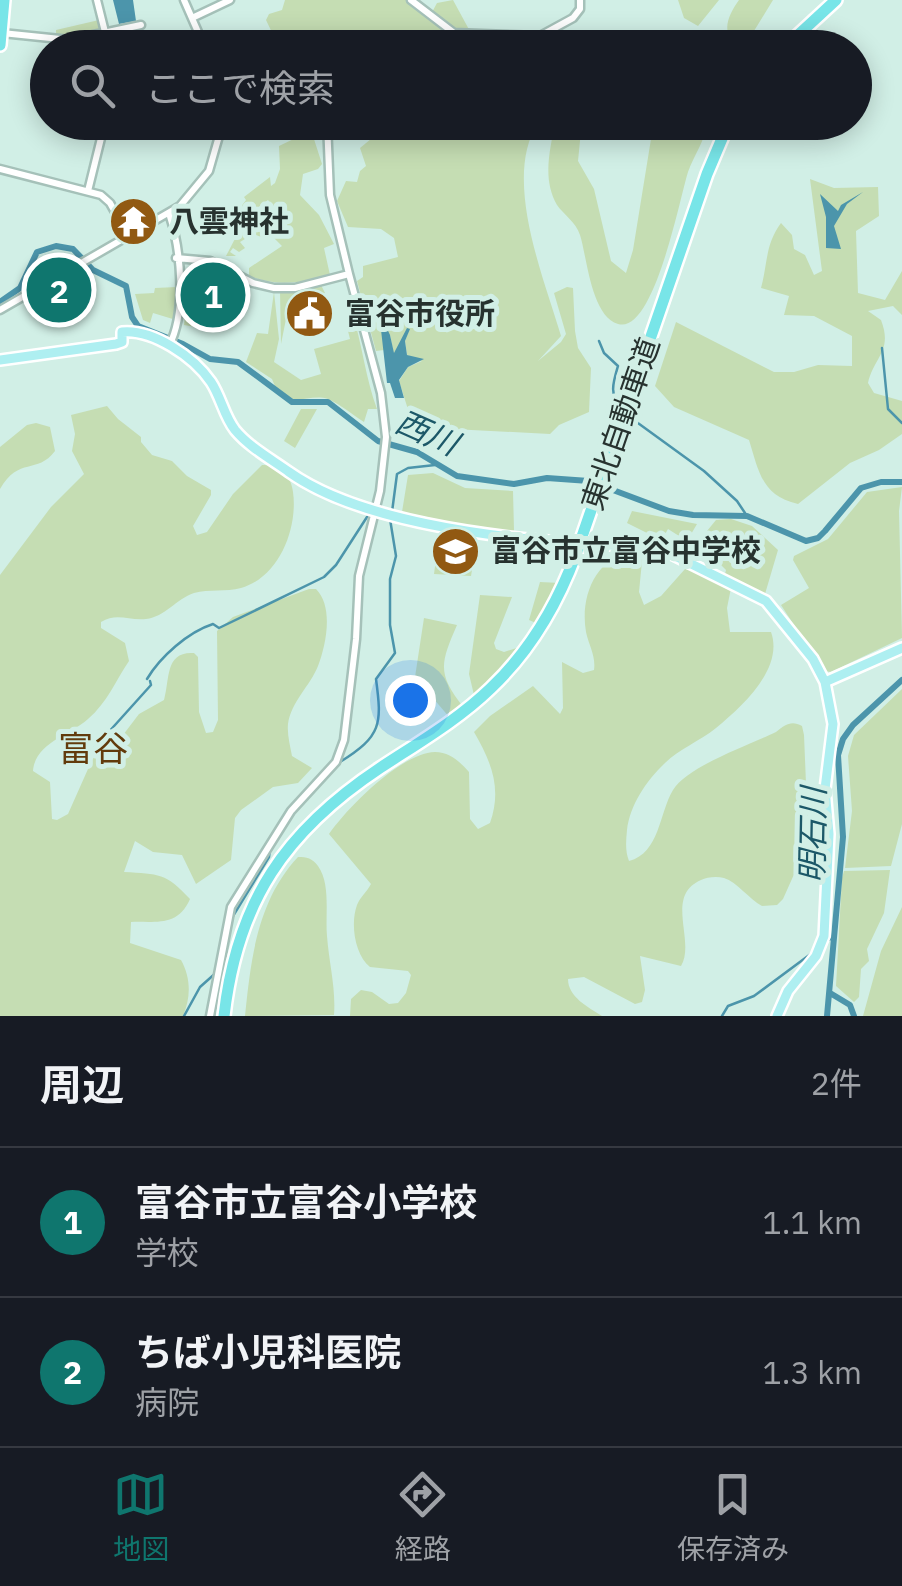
<!DOCTYPE html>
<html lang="ja">
<head>
<meta charset="utf-8">
<style>
  :root { --surface:#171b24; --page:#20242c; --text:#f1f3f6; --muted:#9ea1a6; --line:#363941; --accent:#0f766e }
  body { margin:0; font-family:"IBM Plex Sans","Noto Sans JP",sans-serif; background:var(--page); color:var(--text) }
  .you { position:absolute; left:410px; top:700px; width:35px; height:35px; margin:-25px; border:8px solid #fff; border-radius:50%; background:#1a73e8; box-shadow:0 0 0 15px #1a73e833 }
  .badge { display:grid; place-items:center; width:65px; height:65px; border-radius:50%; background:var(--accent); color:#fff; font-size:32px; font-weight:700 }
  .pin { position:absolute; translate:-50% -50%; border:5px solid #fff; box-shadow:0 2px 10px #0006 }
  .list { margin:0; padding:0; list-style:none }
  h2 { display:flex; justify-content:space-between; align-items:center; height:130px; margin:0; padding:0 40px; font-size:42px }
  h2 small { font-size:32px; font-weight:400; color:var(--muted) }
  .list li { display:grid; grid-template-columns:65px 1fr auto; gap:30px; align-items:center; box-sizing:border-box; height:150px; padding:0 40px; border-top:2px solid var(--line) }
  .list b { display:block; font-size:38px; white-space:nowrap }
  .list p { margin:0; font-size:32px; white-space:nowrap; color:var(--muted) }
  .list em { font-size:32px; font-style:normal; color:var(--muted) }
  .icon { flex:none; width:55px; height:55px; fill:none; stroke:currentColor; stroke-width:2; stroke-linecap:round; stroke-linejoin:round }
  .map { position:relative; flex:none; width:902px; height:1016px; overflow:hidden }
  .search { position:absolute; background:var(--surface); box-shadow:0 5px 25px #0003; left:30px; right:30px; top:30px; height:110px; display:flex; align-items:center; gap:25px; box-sizing:border-box; padding:0 35px; border-radius:55px; color:var(--muted); font-size:38px }
  .sheet { height:430px; background:var(--surface) }
  nav { display:flex; justify-content:space-around; align-items:center; box-sizing:border-box; height:140px; border-top:2px solid var(--line); background:var(--surface); font-size:28px; color:var(--muted) }
  nav a { display:grid; justify-items:center; gap:5px }
  nav .on { color:var(--accent) }
  .map>svg:first-child { display:block }
</style>
</head>
<body>
<div class="map">
<svg width="902" height="1016" viewBox="0 0 902 1016">
  <rect width="100%" height="100%" fill="#d1efe6"/>
  <path fill="#c5ddb3" d="M285 0H411L430 16 437 3 453 0 472 35H508L510 47 390 48 387 44 366 41 330 47H279L266 20 269 14 282 10Z
    M678 0H719L698 26 684 18Z
    M739 0H773L749 39 736 43C720 32 729 14 739 0Z
    M99 20 100 32 75 38 56 37V30Z
    M375 122 538 123C502 178 544 278 561 336L538 361 561 342 566 334 554 293 567 287 573 288 575 331 578 348 591 368 589 412 559 425 550 434 452 429 412 422 399 381 408 367 422 361 407 355 405 341 409 330 394 355 390 335 383 336 384 350 376 351 357 281 363 277V266L398 257 394 238 381 229 348 227 337 201 346 181 357 182 360 171 366 166 360 148 377 134 373 128 354 134 341 130 343 127Z
    M555 123H586L581 131 578 161 594 189 611 261 626 273 633 250 651 139 659 123H707C705 141 694 155 688 172 680 197 654 335 618 324 591 316 587 257 580 235 576 222 564 215 557 205 542 179 550 150 555 123Z
    M304 134 313 136 322 164 318 169 303 174 300 195 319 215 334 244 324 248 330 275C301 283 278 287 249 276V268L282 246 271 235 264 238 253 234 240 242 245 248 239 252 233 248 230 252 236 256H226L239 231 260 219 261 214 271 204 268 200 239 221 234 216 246 200 244 197 270 177 271 186 275 183 280 169 279 146Z
    M810 179 834 188 878 187 879 216 856 231 858 293 885 300 902 271V315L893 306 868 311 881 320C893 351 874 357 868 383L874 393 902 401V434L879 450 850 463 798 504C762 496 759 472 749 440L674 407 655 386 676 322 774 372H794L818 365 852 366V336L814 316 784 315 789 296 761 288C768 262 765 245 781 223L792 235 794 249 805 255 814 275 822 271Z
    M189 280 227 286 225 308 217 307 214 325 202 324 201 328 184 325Z
    M321 285 325 293 289 304 281 344 280 291Z
    M177 287 176 320 153 313 150 323 143 320 135 294 154 293 155 288Z
    M274 292 279 339 274 362 301 380 321 374 314 349 350 339 345 319 352 311C362 344 366 380 377 409H368L364 422C353 415 340 404 328 399 307 392 285 414 272 379L246 362 257 333 268 334Z
    M107 406 118 419 141 437V442L152 455 172 461 187 476 211 490V495L193 526 197 535 207 532 233 494 262 465C280 464 291 475 293 492 298 527 280 577 241 588 226 592 209 589 194 593 176 599 165 617 146 619 129 621 117 612 101 622V628L125 643 129 661C116 680 107 703 88 719 70 735 35 743 33 771L50 782 52 819 57 820 68 814 92 760 100 750 123 735 139 714 164 700C170 678 165 651 194 653L198 657 199 712 206 733 213 732 218 720 217 631 233 617 309 589H316C334 607 326 645 318 666 310 686 291 702 288 724 287 734 290 745 292 756L312 768 298 783 273 787 241 810 235 818 231 860 196 884 182 855 153 852 135 841 124 872C159 874 166 873 190 899 178 927 156 921 131 922L130 943 181 960C191 978 191 997 183 1016H0V575L51 507 84 474 72 451 75 434 71 415Z
    M301 409H317L295 448 284 441Z
    M36 423 50 427 55 451C37 475 19 456 0 489V447L27 425Z
    M433 473 465 488 513 491 514 530 511 536 402 512 408 475Z
    M902 487 899 511 902 638 831 672 824 671 781 605 809 588 793 560 794 556 828 539 867 492Z
    M632 511 697 524 687 541 668 529 659 545 645 540 647 533 627 523Z
    M731 519 752 526 778 550 765 594 725 574 726 570 698 542 716 520Z
    M438 544 475 552 471 576 434 574Z
    M631 551H643L639 592 644 605 661 596 685 569 732 583 727 608 730 632H771C784 668 743 706 716 728 700 741 679 749 665 763 646 781 630 805 627 830 626 841 625 851 629 861 660 853 659 813 673 790 688 766 749 745 776 732 785 725 791 720 802 726L804 735 808 832 804 852 783 899 777 905 762 906C749 899 737 882 724 878 717 876 707 877 701 880 664 896 696 941 681 966L640 956 645 990 642 1002 635 1004 584 977 568 979C568 997 588 1007 602 1016H350L351 999 361 990 372 992 389 1004 398 1003 406 993 411 975 408 971 370 967C355 955 350 924 357 905 360 897 367 892 371 884L329 834C348 807 401 753 435 752 450 752 460 762 469 772L470 819 478 829 490 823C502 789 492 763 474 732L490 716 533 686 560 714 563 708 562 662 583 673 594 670C596 656 589 646 586 632 580 597 595 559 631 551Z
    M540 582 560 583 538 624 529 620Z
    M480 595 512 597 494 643 496 649 504 652 523 646 474 695 469 674Z
    M424 618 457 625C440 664 437 674 464 708L450 718 415 677Z
    M902 689V824L891 866 845 868 852 811 848 756 854 735Z
    M298 857C307 857 312 858 318 866 331 884 325 915 327 936 329 963 336 988 334 1015L245 1016C251 959 257 901 298 857Z
    M890 870 884 913 867 949 869 961 861 969 859 997 854 1002 836 986 842 878 844 871Z
    M902 907V1016H863L881 951Z"/>
  <path fill="#4c95ab" d="M113 0H133L136 21 119 24Z
    M863 192 847 204 834 226 841 249 826 248V217L820 194 838 211 841 205Z
    M379 312 390 335 394 353 407 328 410 329 405 341 407 355 424 359 408 367 399 380 404 398H395L390 383H387Z"/>
  <g fill="none" stroke-linecap="round" stroke-linejoin="round">
    <path stroke="#4c95ab" stroke-width="2.5" d="M599 341 604 353 618 366C613 383 609 394 621 408
      M882 348 888 409 902 423
      M631 418 704 471 737 501 747 516
      M392 512 397 474 408 468 435 465
      M147 679C160 657 188 632 213 624L219 628 324 577 336 565 367 517 374 515
      M88 755 151 685 150 681
      M340 762C382 736 382 724 376 679L395 653 390 625V579L396 556 390 519
      M282 830 294 812
      M233 916 269 857 270 849
      M828 940 833 938
      M184 1016 200 987 218 971
      M722 1016 728 1006 754 996 812 953"/>
    <path stroke="#4c95ab" stroke-width="6" d="M0 302 20 288 37 252 56 246 73 249 93 270 126 286 132 317 138 326 183 344 210 359 238 362 292 402H328L378 441 417 452 457 476 514 484 547 478 589 481 669 511 693 515 747 516 806 541 818 538 825 531 861 488 881 482H902
      M830 993 850 1005 854 1016
      M827 1016 843 837 838 755 843 739 853 725 902 680"/>
    <defs>
      <path id="minor" d="M97 0 109 48
        M184 0 205 48
        M411 0 454 33 540 36 573 18 580 9V0
        M192 18 230 0
        M2 33 70 40 141 25
        M327 122 330 195 349 274
        M0 169 101 195 110 203 129 237
        M88 191 105 122
        M169 213C181 250 187 311 169 346
        M176 258 210 261 253 283 274 288H295L349 274 381 393 386 437 380 491 359 576 356 639 344 740 336 762 291 811 231 907 210 1016
        M0 310 180 206 209 171 223 122"/>
      <path id="major" d="M0 360 116 344 122 342V332C153 329 194 357 211 382 221 397 224 416 235 430 249 447 271 459 289 472 358 521 491 537 574 543
        M589 545H653L766 601 813 659 825 682 833 724 825 789 829 834 824 936 816 956 788 991 777 1016
        M825 682 902 648"/>
      <path id="highway" d="M0 45 4 0
        M784 48 836 0
        M224 1016C237 902 285 831 380 768 418 743 458 720 491 688 531 650 557 605 576 554L707 174 729 122"/>
    </defs>
    <use href="#minor" stroke="#a5c1b9" stroke-width="11"/>
    <use href="#major" stroke="#fff" stroke-width="14"/>
    <use href="#highway" stroke="#fff" stroke-width="16"/>
    <use href="#minor" stroke="#fff" stroke-width="6"/>
    <use href="#major" stroke="#aeeff1" stroke-width="9"/>
    <use href="#highway" stroke="#78e5e8" stroke-width="11"/>
  </g>
  <defs>
    <symbol id="temple-disc" viewBox="-11 -11 22 22"><circle r="9.5" fill="#915912" stroke="#d1efe6"/><path d="M0-6L5-2H3V0L6.5 2.5H4V6H1.5V3h-3V6H-4V2.5H-6.5L-3 0V-2H-5Z" fill="#fff"/></symbol>
    <symbol id="civic-disc" viewBox="-11 -11 22 22"><circle r="9.5" fill="#915912" stroke="#d1efe6"/><path d="M-.6-6.5H3V-4.5H.6V-3L4-1V1h2V6H-6V1h2V-1L-.6-3ZM-1.2 2.5V6h2.4V2.5Z" fill="#fff"/></symbol>
    <symbol id="school-disc" viewBox="-11 -11 22 22"><circle r="9.5" fill="#915912" stroke="#d1efe6"/><path d="M0-5L7-2L0 1L-7-2ZM-4 1L0 2.5L4 1V4Q0 6-4 4Z" fill="#fff"/></symbol>
  </defs>
  <g fill-rule="evenodd">
    <use href="#temple-disc" x="106" y="194" width="55" height="55"/>
    <use href="#civic-disc" x="282" y="286" width="55" height="55"/>
    <use href="#school-disc" x="428" y="524" width="55" height="55"/>
  </g>
  <g text-anchor="middle" stroke-width="10" stroke-linejoin="round" paint-order="stroke">
    <g font-size="30" font-weight="bold" fill="#27322f" stroke="#d1efe6" text-anchor="start">
      <text x="169" y="232">八雲神社</text>
      <text x="345" y="324">富谷市役所</text>
      <text x="491" y="561">富谷市立富谷中学校</text>
    </g>
    <g font-size="30" fill="#27322f" stroke="#d1efe6">
      <text transform="translate(621 424) rotate(-71)" y="10">東北自動車道</text>
    </g>
    <g font-size="32" font-style="italic" fill="#1c5868" stroke="#d1efe6">
      <text transform="translate(427 433) rotate(24)" y="11">西川</text>
      <text transform="translate(813 835) rotate(-89)" y="11">明石川</text>
    </g>
    <g font-size="35" fill="#623b0c" stroke="#d1efe6">
      <text x="93" y="761">富谷</text>
    </g>
  </g>
</svg>
<div class="you"></div>
<div class="pin badge" style="left:213px;top:295px">1</div>
<div class="pin badge" style="left:59px;top:290px">2</div>
<div class="search"><svg class="icon" aria-label="search" viewBox="0 0 24 24"><circle cx="10" cy="10" r="6"/><path d="M15 15l6 6"/></svg>ここで検索</div>
</div>
<section class="sheet">
<h2>周辺<small>2件</small></h2>
<ul class="list">
<li><span class="badge">1</span><div><b>富谷市立富谷小学校</b><p>学校</p></div><em>1.1 km</em></li>
<li><span class="badge">2</span><div><b>ちば小児科医院</b><p>病院</p></div><em>1.3 km</em></li>
</ul>
</section>
<nav>
<a class="on"><svg class="icon" aria-label="map" viewBox="0 0 24 24"><path d="M3 6l6-2 6 2 6-2v14l-6 2-6-2-6 2zM9 4v14M15 6v14"/></svg>地図</a>
<a><svg class="icon" aria-label="directions" viewBox="0 0 24 24"><path d="M12 3l9 9-9 9-9-9zM9 14v-3h6M13 9l2 2-2 2"/></svg>経路</a>
<a><svg class="icon" aria-label="saved" viewBox="0 0 24 24"><path d="M7 4h10v16l-5-4-5 4z"/></svg>保存済み</a>
</nav>
</body>
</html>
